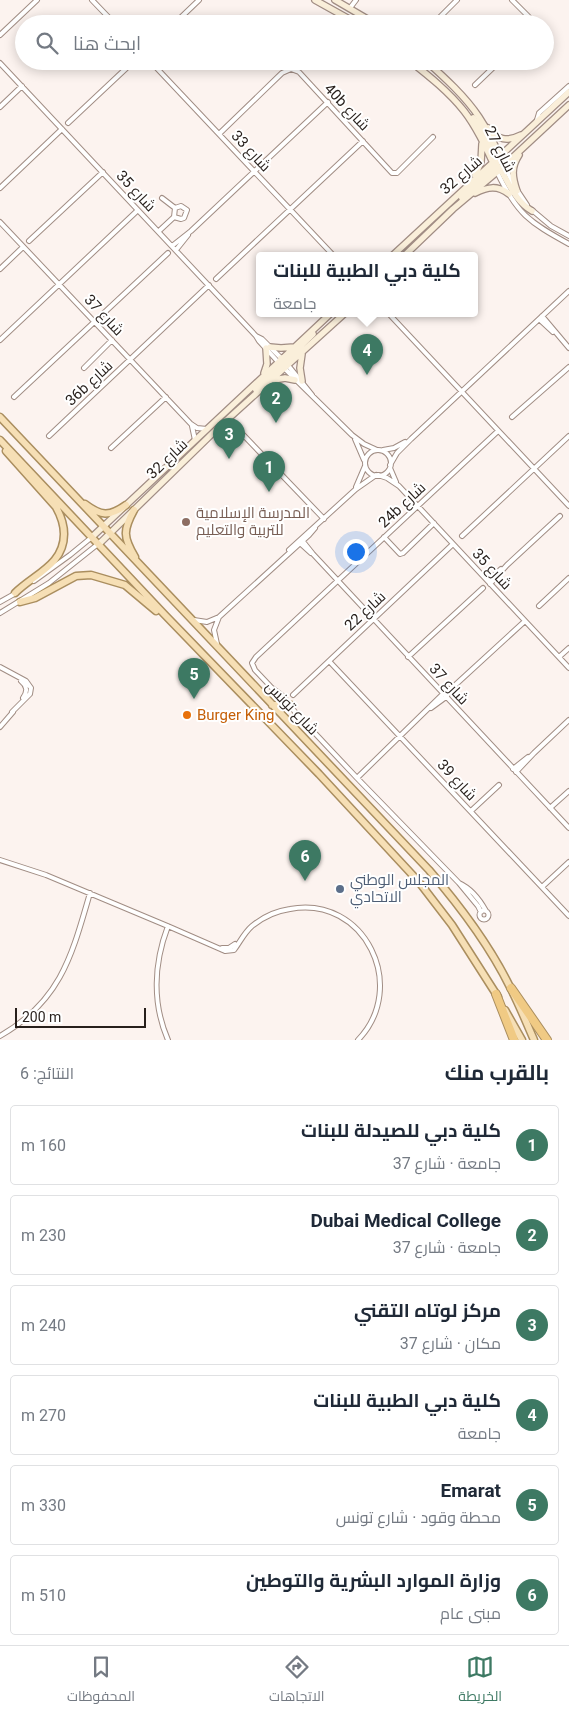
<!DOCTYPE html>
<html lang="ar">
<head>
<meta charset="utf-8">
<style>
  :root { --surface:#fff; --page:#f2f2f3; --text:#1f2937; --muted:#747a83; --line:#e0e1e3; --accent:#3d7963 }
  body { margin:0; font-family:Roboto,Cairo,sans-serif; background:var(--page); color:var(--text); direction:rtl }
  .scale { position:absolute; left:15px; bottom:12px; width:131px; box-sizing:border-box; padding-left:5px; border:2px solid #271f1b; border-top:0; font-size:14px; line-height:18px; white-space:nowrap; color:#271f1b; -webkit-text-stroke:4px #fff; paint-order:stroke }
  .you { position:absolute; left:355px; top:551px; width:18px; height:18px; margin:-12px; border:4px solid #fff; border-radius:50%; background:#1a73e8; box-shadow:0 0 0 8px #1a73e833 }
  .badge { display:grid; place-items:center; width:32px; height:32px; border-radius:50%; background:var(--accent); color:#fff; font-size:16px; font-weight:700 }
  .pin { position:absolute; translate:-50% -41px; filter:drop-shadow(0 1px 2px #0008) }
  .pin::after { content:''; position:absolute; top:26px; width:18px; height:15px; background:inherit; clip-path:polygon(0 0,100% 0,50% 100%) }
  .popup { position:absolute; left:256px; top:252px; width:222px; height:65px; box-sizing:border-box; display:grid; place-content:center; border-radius:5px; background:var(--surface); filter:drop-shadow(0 1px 4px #0005); font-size:16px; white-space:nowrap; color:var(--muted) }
  .popup b { font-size:19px; color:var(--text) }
  .popup::after { content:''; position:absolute; left:50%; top:100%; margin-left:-10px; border:10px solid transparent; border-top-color:var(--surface) }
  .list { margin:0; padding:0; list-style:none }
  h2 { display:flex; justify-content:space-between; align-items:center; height:65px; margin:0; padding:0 20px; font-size:21px }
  h2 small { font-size:16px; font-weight:400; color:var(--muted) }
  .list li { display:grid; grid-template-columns:32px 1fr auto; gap:15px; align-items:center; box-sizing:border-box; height:80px; margin:0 10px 10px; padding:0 10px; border:1px solid var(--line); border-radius:5px }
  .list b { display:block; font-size:19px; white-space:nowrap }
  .list p { margin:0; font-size:16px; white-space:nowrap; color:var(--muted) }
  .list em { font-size:16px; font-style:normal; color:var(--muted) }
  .icon { flex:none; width:28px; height:28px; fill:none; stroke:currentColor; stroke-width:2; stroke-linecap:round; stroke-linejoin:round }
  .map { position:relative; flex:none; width:569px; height:1040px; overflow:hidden; direction:ltr }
  .search { position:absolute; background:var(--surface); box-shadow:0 2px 12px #0003; left:15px; right:15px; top:15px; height:55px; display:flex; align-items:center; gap:12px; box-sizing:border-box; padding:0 18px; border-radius:28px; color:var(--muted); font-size:19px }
  .sheet { height:605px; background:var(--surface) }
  nav { display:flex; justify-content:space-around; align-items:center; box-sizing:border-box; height:70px; border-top:1px solid var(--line); background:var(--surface); font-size:14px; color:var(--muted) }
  nav a { display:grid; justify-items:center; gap:2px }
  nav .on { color:var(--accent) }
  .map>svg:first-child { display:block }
</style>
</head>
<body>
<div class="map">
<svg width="569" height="1040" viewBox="0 0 569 1040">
  <rect width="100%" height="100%" fill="#fcf3ef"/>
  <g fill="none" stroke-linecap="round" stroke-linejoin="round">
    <defs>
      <path id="street" d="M92 0 115 24
        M512 0 529 17 531 24
        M350 8 356 0
        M174 24 199 0
        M433 24 457 0
        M0 35 37 0
        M150 61 334 256
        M0 63 256 336 259 341 279 363
        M475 85 500 61
        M0 107 22 86
        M68 123 134 61
        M536 123 539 113 569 86
        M219 134 282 73 291 69 299 72 392 173H397L433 137
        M504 165 513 184
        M497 172C517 214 529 222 569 244
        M0 188 62 129
        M517 190 527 205
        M162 198 175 208 181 206 187 210 184 218 181 219 174 217
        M532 210 551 226 569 236
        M0 222 191 424 197 428 207 429
        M159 231 174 217 175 208
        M29 241 103 172
        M172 246 191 231 328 102
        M176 250 188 235
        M0 269 23 247
        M216 279 363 141
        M389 314 569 506
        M542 316 569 348
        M539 319 553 332
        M256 336 262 339 282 359
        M0 340 138 210
        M287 364 312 395
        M84 368 112 340
        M284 368 352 435 364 444 377 450
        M14 397 168 253
        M512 417 569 367
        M228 419 324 519
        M192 426 195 440
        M49 436 209 285
        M355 439 364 460
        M111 448 166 397
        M383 450 394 448 405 442
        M365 463a13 13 0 1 1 26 0a13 13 0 1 1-26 0Z
        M390 465 397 453 411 439 569 291
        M390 468 396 482
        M378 475 387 478 399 486 569 668
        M356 487 365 466
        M462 536 569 436
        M384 537 400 554 403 553 434 523
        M301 539 313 554 569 828
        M300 543 311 553
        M289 550 356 489 376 475
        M34 581 70 555 92 537
        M488 581 501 569
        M490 584 507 565 560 516
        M0 602 16 593
        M539 606 569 578
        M0 613 49 583 98 544
        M194 620 207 622 219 617 309 535 315 528
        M217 644 214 630 219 617
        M408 657 483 588
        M559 657 569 648
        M329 661 569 916
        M0 667 26 681 31 688 30 694 12 712
        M21 681C27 686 28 691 23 698
        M293 695 453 544
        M431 708 446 697 452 689
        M0 727 13 712
        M513 769 528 757
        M516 772 534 753 569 720
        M357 778 443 694 453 687 525 621
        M550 808 569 791
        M471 811 499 785
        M0 860 46 875 170 927 225 951 234 950C240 942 244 933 252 926 263 917 276 911 290 909 365 895 409 987 358 1040
        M459 883C470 888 480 900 486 911
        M542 887 569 862
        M479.5 915a4.5 4.5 0 1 1 9 0a4.5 4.5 0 1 1-9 0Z
        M481 912 478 906 459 883 357 778 295 712 284 697 272 688 255 670 252 663 256 657 498 431
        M222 948H229L235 944
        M0 1036C61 1001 72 955 90 893
        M168 1040C152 1003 154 963 168 926"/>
      <path id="secondary" d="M315 0 358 24
        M335 0 376 24
        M410 61C429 76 449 92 464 111 478 129 488 151 497 172
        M426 61C445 78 465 96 479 117 489 132 497 149 504 165
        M473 118 478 125 498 162
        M488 128C498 140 507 142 521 135
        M499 167C509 183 515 201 532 211
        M475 175 481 162 482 144
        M517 191C512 177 511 167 519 155
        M475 193C488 187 497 185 509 194
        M462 198 497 165
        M392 256 569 92
        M404 256 453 209 497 172 569 105
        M270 347 281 348 294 347
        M285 368 287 359 313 334
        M264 373 267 364 266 348
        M274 380 285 378 295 380
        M302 381 300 368 302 354
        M256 390 281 367 282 362 281 358
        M92 537 330 314
        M99 544 218 428 344 314"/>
      <path id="primary" d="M0 417 429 870C460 906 489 944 510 987 519 1004 526 1022 534 1040
        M0 440 165 615 319 774 419 882 452 925 498 997
        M6 451 56 507C61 516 64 524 64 534 64 565 34 574 15 593
        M85 504C101 516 109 517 126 505
        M134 510C123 530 123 537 135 557
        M20 602 35 598 76 576 91 575 125 585 156 611
        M272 705H291
        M505 1010 522 1040"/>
      <path id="highway" d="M511 988 547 1040
        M496 994 514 1040"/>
    </defs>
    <use href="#street" stroke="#a18d84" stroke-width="6"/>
    <use href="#secondary" stroke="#a18d84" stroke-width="8"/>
    <use href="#primary" stroke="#aa8e5f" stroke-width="9"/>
    <use href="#highway" stroke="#aa8e5f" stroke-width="10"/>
    <use href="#street" stroke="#fff" stroke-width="4"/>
    <use href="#secondary" stroke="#faefda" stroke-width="5.5"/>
    <use href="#primary" stroke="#f6dfb5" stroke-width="6"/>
    <use href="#highway" stroke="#f0ca84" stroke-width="8"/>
  </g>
  <circle fill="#8d6e63" stroke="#fff" stroke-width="2" cx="186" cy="522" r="5"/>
  <circle fill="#e8710a" stroke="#fff" stroke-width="2" cx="187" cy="715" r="5"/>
  <circle fill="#5c6f8a" stroke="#fff" stroke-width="2" cx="340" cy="889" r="5"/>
  <g text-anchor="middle" stroke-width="4" stroke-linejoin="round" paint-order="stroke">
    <g font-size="15" fill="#271f1b" stroke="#fff">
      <text transform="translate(347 107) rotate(47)" y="5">40b شارع</text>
      <text transform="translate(500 149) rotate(63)" y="5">شارع 27</text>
      <text transform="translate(251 151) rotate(47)" y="5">شارع 33</text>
      <text transform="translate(461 175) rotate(-41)" y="5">شارع 32</text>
      <text transform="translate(136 191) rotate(47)" y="5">شارع 35</text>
      <text transform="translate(104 315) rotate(47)" y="5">شارع 37</text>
      <text transform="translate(89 383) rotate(-43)" y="5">36b شارع</text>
      <text transform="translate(167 459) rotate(-44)" y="5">شارع 32</text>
      <text transform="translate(402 505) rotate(-43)" y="5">24b شارع</text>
      <text transform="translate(492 569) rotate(47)" y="5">شارع 35</text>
      <text transform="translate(365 611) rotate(-43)" y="5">شارع 22</text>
      <text transform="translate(449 684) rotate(47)" y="5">شارع 37</text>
      <text transform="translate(292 708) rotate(46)" y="5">شارع تونس</text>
      <text transform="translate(457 780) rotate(47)" y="5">شارع 39</text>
    </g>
    <g font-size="15" fill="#785e54" stroke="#fff" text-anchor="start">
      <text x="196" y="518">المدرسة الإسلامية<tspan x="196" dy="17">للتربية والتعليم</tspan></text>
    </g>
    <g font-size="15" fill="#c56008" stroke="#fff" text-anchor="start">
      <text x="197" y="720">Burger King</text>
    </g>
    <g font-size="15" fill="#4e5e75" stroke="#fff" text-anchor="start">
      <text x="350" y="885">المجلس الوطني<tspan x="350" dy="17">الاتحادي</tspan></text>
    </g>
  </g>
</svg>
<div class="scale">200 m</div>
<div class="you"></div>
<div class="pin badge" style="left:269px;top:492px">1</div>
<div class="pin badge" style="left:276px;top:423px">2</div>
<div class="pin badge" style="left:229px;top:459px">3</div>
<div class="pin badge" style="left:367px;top:375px">4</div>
<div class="popup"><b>كلية دبي الطبية للبنات</b>جامعة</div>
<div class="pin badge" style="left:194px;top:699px">5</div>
<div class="pin badge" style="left:305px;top:881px">6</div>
<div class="search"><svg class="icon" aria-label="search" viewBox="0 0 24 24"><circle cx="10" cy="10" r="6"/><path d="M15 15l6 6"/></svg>ابحث هنا</div>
</div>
<section class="sheet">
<h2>بالقرب منك<small>النتائج: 6</small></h2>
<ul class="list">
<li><span class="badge">1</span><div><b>كلية دبي للصيدلة للبنات</b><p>جامعة · شارع 37</p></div><em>160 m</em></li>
<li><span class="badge">2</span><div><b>Dubai Medical College</b><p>جامعة · شارع 37</p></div><em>230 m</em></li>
<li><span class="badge">3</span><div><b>مركز لوتاه التقني</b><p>مكان · شارع 37</p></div><em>240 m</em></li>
<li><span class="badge">4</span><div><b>كلية دبي الطبية للبنات</b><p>جامعة</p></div><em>270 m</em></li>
<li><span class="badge">5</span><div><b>Emarat</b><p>محطة وقود · شارع تونس</p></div><em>330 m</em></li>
<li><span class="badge">6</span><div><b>وزارة الموارد البشرية والتوطين</b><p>مبنى عام</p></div><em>510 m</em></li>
</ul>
</section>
<nav>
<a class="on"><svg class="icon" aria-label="map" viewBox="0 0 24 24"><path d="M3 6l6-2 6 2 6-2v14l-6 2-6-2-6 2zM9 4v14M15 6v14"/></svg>الخريطة</a>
<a><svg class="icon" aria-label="directions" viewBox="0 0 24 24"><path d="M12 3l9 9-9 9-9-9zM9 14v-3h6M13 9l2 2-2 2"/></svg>الاتجاهات</a>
<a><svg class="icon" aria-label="saved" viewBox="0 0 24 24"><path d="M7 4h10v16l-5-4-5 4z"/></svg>المحفوظات</a>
</nav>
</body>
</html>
